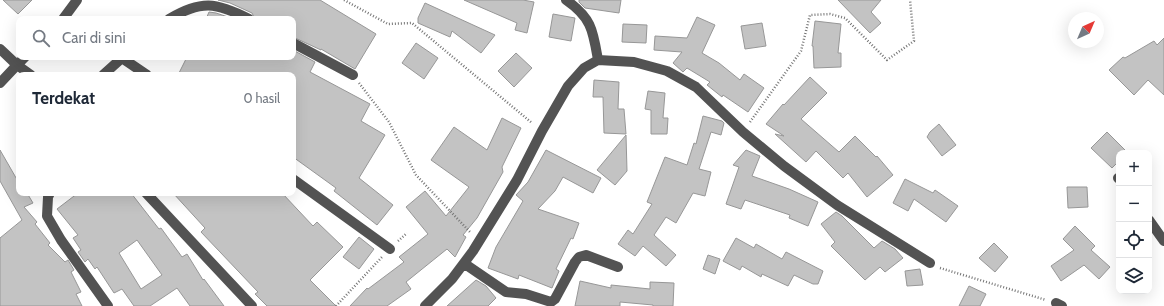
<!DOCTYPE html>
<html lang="id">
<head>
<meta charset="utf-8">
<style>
  :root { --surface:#fff; --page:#f6f6f7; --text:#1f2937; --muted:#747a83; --line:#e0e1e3 }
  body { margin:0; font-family:Cabin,sans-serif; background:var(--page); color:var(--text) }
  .controls { position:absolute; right:12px; bottom:12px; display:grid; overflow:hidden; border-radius:8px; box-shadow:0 4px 16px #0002 }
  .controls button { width:36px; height:36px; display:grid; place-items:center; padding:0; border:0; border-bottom:1px solid var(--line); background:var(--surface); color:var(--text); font:20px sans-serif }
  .compass { position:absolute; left:1068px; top:12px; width:36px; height:36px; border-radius:50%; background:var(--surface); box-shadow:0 4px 16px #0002; rotate:44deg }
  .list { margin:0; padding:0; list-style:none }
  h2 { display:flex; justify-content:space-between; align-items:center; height:52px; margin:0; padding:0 16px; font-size:17px }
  h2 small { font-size:13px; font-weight:400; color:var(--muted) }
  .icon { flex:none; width:22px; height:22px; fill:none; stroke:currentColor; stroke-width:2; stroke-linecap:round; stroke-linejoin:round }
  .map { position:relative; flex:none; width:1164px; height:306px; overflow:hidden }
  .search { position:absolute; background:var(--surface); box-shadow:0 4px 16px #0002; left:16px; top:16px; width:280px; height:44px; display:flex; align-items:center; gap:10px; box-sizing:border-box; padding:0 14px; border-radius:8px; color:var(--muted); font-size:15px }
  .panel { position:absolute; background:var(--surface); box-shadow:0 4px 16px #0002; left:16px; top:72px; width:280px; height:124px; border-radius:8px }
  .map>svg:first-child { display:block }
</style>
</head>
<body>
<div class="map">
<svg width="1164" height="306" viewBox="0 0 1164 306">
  <rect width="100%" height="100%" fill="#fff"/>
  <path fill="#c3c3c3" stroke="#979797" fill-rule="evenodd" d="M3 0H32L18 14Z
    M218 0H320L376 34 355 69 321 49V50L293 37V19H255L252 13 230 3Z
    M464 0H523L534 2 527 33 515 30 517 23Z
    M579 0H621L619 13 585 8 579 2Z
    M838 0H881L871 12 881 23 870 33Z
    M425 3 495 35 481 53 452 31 450 37 418 23V18Z
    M209 12 216 13 234 19H206Z
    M553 14 575 18 571 41 549 37Z
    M697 17 715 25 702 53 719 63 740 80 744 74 764 88 748 112 723 95 722 97 707 85 710 82 687 68 683 72 673 63 682 52 654 50 655 36 687 38Z
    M815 21 841 24 838 53H841V67L814 68 813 46H812Z
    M762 23 766 46 745 49 741 26Z
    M623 24 647 25 646 43 622 42Z
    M1164 38V95L1148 80 1134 95 1109 70 1123 57 1125 58 1154 41 1157 45Z
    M416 43 438 58 424 79 402 63Z
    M293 50 315 62 310 72 370 104 361 121 385 135 359 178 393 205 377 225 334 191 336 188 293 157V75H178L187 57H293Z
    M516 53 532 68 514 87 498 71Z
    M810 77 827 93 801 119 839 152 855 136 876 157 877 156 893 175 867 197 848 173 843 178 816 151 806 162 775 134 784 136 766 124 783 104 784 105Z
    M594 80 619 82 618 109H624L626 134 604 133 603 97H593Z
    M648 91 665 93 663 118H668L667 134H651V110L645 109Z
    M703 116 722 121 724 123 721 135 711 132 699 169 711 172 705 196 693 193 676 223 666 217 654 235 676 255 666 266 643 246 635 256 618 244 628 230 633 234 652 204 647 202 665 157 687 165 694 143 696 144Z
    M502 118 521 128 502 167 503 172 477 218 463 235 466 237 455 257 447 249 406 282 411 289 387 306H350L367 288 368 289 404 262 399 257 428 234 406 207 425 191 446 216 469 187 431 160 454 127 487 150Z
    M939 124 956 145 942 156 927 137 930 132Z
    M1107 132 1128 153H1119V161L1112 168 1091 148Z
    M626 135 627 171 615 185 597 170Z
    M0 150 19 183V193H27L33 203 24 207 37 222 35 224 50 243 48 245 65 262 68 260 74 270 71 272 81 292 76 294 82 306H0V238L22 220 0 181Z
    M546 150 601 178 593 193 563 177 555 191 538 209 579 223 573 239 571 238 556 269 559 271 552 288 519 275 518 279 488 268 496 247 523 201 516 195 528 182Z
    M746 150 760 156 752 176 789 189 818 202 808 226 789 218 790 215 745 200 741 209 726 204 739 167 733 165Z
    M905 179 933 193 935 190 958 206 946 222 914 199 908 211 893 203Z
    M1067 187H1087L1088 207 1068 208Z
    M78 193H131L159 229 161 228 182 257 187 254 203 280 204 279 224 306H190L177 288 150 306H134L122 289 114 293 97 267 95 269 88 259 85 262 78 252 81 250 73 238 78 235 57 209ZM137 240 162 275 141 289 119 253Z
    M173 193H282L313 226 317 222 343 247 310 280 336 306H267L255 294 258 292 201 232 205 228Z
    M836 212 842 216 874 248 882 241 895 249 903 258 885 272 880 267 865 280 831 246 835 242 821 224Z
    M1075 226 1095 246 1091 250 1110 267 1099 279 1084 265 1061 281 1051 266 1074 250 1063 239Z
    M359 237 374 249 359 269 343 257Z
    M736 238 754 248 756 244 782 259 786 252 823 271 818 284H813L794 275 788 286 762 274 761 277 742 266 740 270 723 261Z
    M994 243 1008 257 995 272 979 258Z
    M708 255 720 259 715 274 703 269Z
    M920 269 923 285 907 286 905 271Z
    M476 280 486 286 496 298 488 306H447Z
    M580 281 611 288V285L650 289V282L674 283 673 306H653V305L620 302V306H575Z
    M969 286 986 294 980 306H959Z"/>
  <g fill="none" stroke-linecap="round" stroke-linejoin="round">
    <path stroke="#757575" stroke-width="2.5" stroke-dasharray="1 2" stroke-linecap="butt" d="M344 0 388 24 412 23 532 123
      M359 83 389 122 416 175 470 232
      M750 122 801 51 810 15 830 14 845 18 887 60 914 41 910 0
      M398 241 407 233
      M940 268 1046 300
      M336 306 382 257"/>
    <path stroke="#535353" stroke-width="10" d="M566 0C592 18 593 31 598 60
      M63 19 77 0
      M169 19C201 0 216 2 249 19
      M293 43 353 75
      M0 49 17 65 25 57
      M122 58 147 75
      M103 75 123 57
      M0 83 17 65 31 75
      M1118 178 1119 179
      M293 179 390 249
      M50 193 48 197 47 216 61 240 108 306
      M146 193 252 306
      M1149 220 1164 241
      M465 264 506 292 526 294 551 302 555 299 575 262 579 257 586 255 618 267
      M1056 303 1062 306
      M425 306 452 279 473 251 517 180 542 131 568 86 584 68 598 60 634 62 667 71 696 87 743 132 784 166 837 205 930 263"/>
  </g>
</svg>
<div class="controls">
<button>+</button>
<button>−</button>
<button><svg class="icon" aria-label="locate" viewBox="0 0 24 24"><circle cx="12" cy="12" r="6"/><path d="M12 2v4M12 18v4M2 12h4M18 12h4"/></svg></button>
<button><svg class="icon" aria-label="layers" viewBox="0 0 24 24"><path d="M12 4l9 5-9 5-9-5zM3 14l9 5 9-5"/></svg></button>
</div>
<svg class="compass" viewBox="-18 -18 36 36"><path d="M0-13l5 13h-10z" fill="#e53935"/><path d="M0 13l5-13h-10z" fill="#747a83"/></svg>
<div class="search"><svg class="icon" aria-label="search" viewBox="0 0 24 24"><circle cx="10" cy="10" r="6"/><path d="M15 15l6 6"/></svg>Cari di sini</div>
<section class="panel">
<h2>Terdekat<small>0 hasil</small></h2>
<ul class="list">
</ul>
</section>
</div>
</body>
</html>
